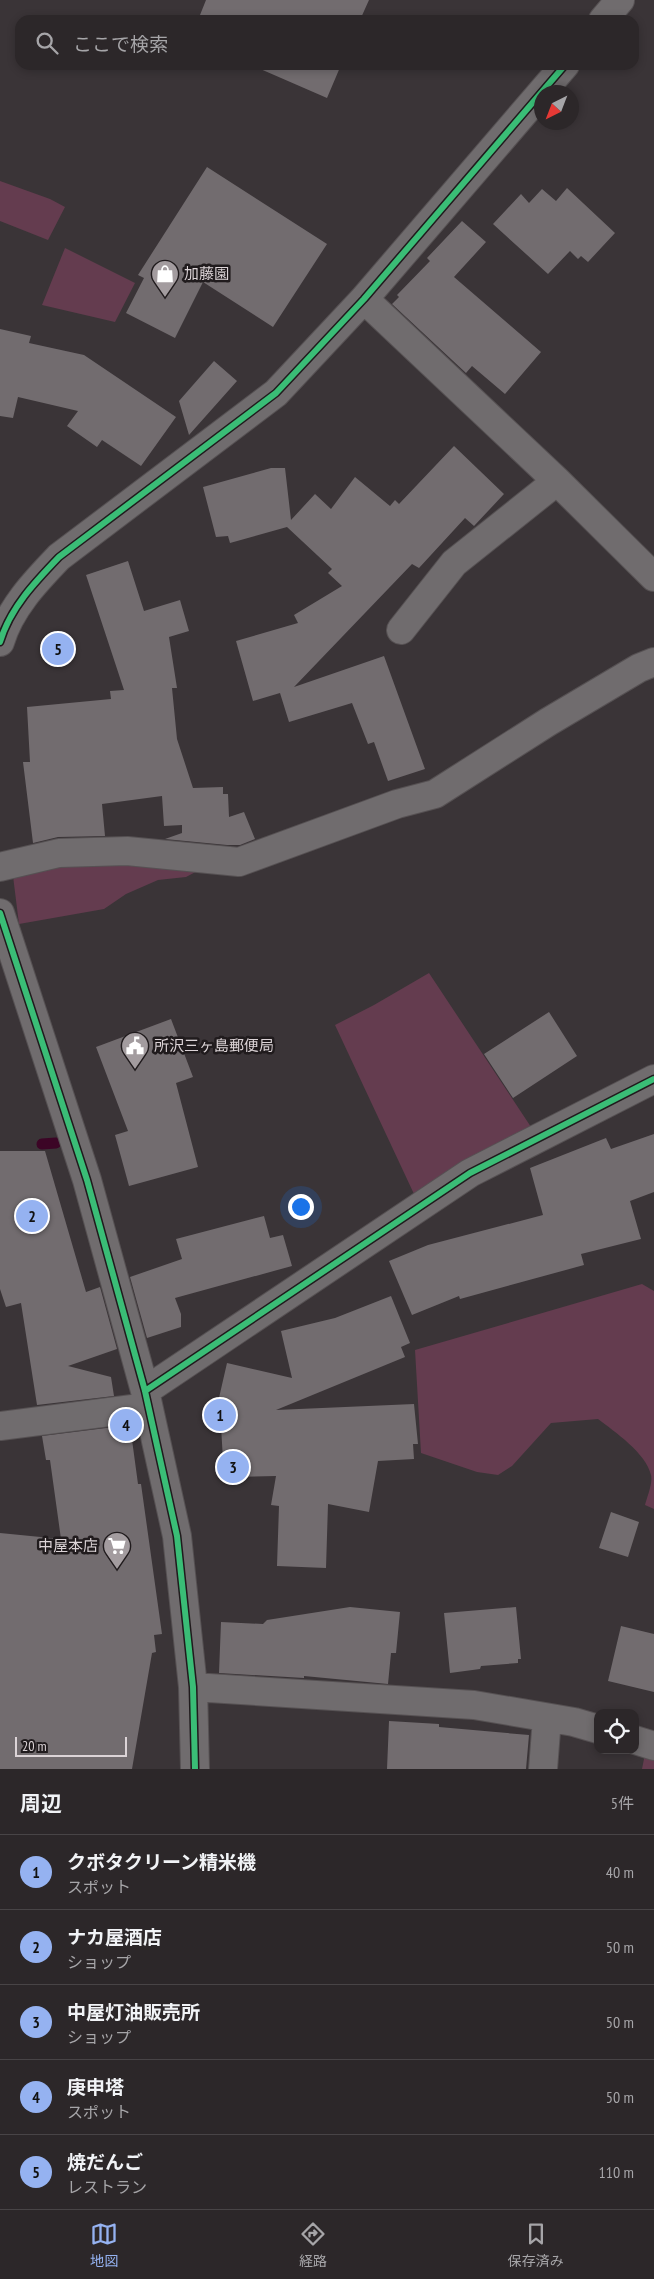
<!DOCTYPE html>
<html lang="ja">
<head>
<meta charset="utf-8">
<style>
  :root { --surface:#2c2729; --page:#342f31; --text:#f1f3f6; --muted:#a6a5a8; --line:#484446; --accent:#95b2f1 }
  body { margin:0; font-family:"PT Sans Narrow","Noto Sans JP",sans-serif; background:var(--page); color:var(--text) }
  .controls { position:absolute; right:15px; bottom:15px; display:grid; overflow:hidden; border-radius:10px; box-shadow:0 2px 8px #0003 }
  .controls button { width:45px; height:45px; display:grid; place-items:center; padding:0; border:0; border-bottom:1px solid var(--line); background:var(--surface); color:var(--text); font:25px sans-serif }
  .compass { position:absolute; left:534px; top:85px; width:45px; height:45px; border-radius:50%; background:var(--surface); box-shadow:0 2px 8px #0003; rotate:222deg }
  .scale { position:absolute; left:15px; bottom:12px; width:112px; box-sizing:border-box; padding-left:5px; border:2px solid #dcd4d7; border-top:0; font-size:14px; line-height:18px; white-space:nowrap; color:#dcd4d7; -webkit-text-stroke:4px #201b1d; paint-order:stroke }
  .you { position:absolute; left:300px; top:1206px; width:18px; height:18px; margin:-12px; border:4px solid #fff; border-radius:50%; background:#1a73e8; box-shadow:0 0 0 8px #1a73e833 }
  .badge { display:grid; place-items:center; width:32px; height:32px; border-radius:50%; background:var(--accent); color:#111; font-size:16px; font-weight:700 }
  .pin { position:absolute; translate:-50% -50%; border:2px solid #fff; box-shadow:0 1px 5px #0006 }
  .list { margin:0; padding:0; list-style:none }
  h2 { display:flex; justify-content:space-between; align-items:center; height:65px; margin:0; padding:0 20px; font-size:21px }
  h2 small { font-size:16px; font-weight:400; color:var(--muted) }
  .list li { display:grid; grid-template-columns:32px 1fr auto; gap:15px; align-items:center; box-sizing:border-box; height:75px; padding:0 20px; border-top:1px solid var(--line) }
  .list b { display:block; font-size:19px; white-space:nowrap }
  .list p { margin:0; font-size:16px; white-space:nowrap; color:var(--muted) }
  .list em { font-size:16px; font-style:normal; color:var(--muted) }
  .icon { flex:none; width:28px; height:28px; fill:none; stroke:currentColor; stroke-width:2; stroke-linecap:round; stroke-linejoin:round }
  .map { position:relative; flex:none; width:654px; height:1769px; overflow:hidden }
  .search { position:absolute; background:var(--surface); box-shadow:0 2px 8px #0003; left:15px; right:15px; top:15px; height:55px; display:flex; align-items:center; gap:12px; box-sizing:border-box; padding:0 18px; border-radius:15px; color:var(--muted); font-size:19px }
  .sheet { height:440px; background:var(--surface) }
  nav { display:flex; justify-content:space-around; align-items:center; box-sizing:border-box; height:70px; border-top:1px solid var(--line); background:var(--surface); font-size:14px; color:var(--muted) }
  nav a { display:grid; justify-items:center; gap:2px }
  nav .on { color:var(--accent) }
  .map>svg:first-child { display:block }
</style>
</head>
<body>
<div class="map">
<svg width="654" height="1769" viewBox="0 0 654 1769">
  <rect width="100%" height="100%" fill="#3a3437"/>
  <path fill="#643c4f" d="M0 181 50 199 65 207 48 240 0 221Z
    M65 248 135 283 115 322 42 305Z
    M92 856 205 867 186 877 158 880 126 894 104 909 19 924 12 868Z
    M429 973 531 1127 484 1150 414 1194 335 1025 374 1005Z
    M642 1284 654 1291V1509L645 1505C647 1497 653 1483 651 1475 646 1453 615 1432 598 1419L551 1423 512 1466 498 1475 477 1472 421 1453 415 1350Z
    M645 1754 654 1757V1769H642Z"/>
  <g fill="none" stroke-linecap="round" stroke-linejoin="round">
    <path stroke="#3c0526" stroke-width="11" d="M42 1144 56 1143"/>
  </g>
  <path fill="#726c6f" d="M206 0H369L360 20H198Z
    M251 65H341L327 98Z
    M207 167 327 244 273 327 203 282 175 338 126 313 144 278 138 275Z
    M567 188 615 233 588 262 581 256 578 259 570 251 548 274 493 224 521 194 529 203 542 189 556 201Z
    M462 221 486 242 454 277 541 352 505 394 472 366 466 373 392 304 399 297 397 295 430 261 427 258Z
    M0 329 31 336 29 343 84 355 176 417 141 466 102 440 97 447 67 426 78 411 18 397 13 418 0 416Z
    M214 361 237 381 189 435 179 401Z
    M454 446 504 494 474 526 465 518 419 568 412 564 294 687 384 656 425 769 388 781 374 742 368 744 352 703 289 722 280 693 253 701 236 641 298 623 294 615 342 586 328 573 332 569 287 527 230 543 228 536 216 537 203 487 271 468H285L291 520 315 494 331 509 355 477 390 506 395 500 399 504Z
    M128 561 144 611 180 600 189 631 169 637 177 688H172L177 739 193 788 223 787V794H228L229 817 244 812 255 839 240 845H227L165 839 182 833V825L164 826 162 796 102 804 105 836 58 837 33 843 23 762H30L27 707 111 699 110 691 124 690 86 575Z
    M549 1012 577 1056 513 1098 484 1054Z
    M171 1019 193 1077 176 1083 198 1167 129 1186 115 1135 128 1131 96 1047Z
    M654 1134V1192L630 1201 641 1239 581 1254 584 1265 460 1299 459 1296 412 1315 389 1261 428 1245 543 1215 530 1168 606 1138 611 1149Z
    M0 1151H45L86 1292 100 1287 117 1349 68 1366 111 1377 114 1396 37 1405 21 1303 6 1307 0 1289Z
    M264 1216 270 1238 283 1235 292 1266 175 1298 181 1314V1327L147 1338 130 1277 182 1259 176 1239Z
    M391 1296 410 1343 401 1347 405 1357 276 1410 414 1404 418 1444H413L414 1459 378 1461 369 1512 328 1504 326 1568 277 1566 279 1506 271 1505 276 1476 224 1477 221 1426 213 1424 227 1363 292 1378 281 1331 335 1318Z
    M130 1425 138 1484H141L162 1634 154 1635 156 1652 152 1653 132 1769H0V1533L61 1539 50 1460H46L42 1436Z
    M611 1512 639 1522 628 1557 599 1548Z
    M350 1607 400 1612 396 1653H391L388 1684 304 1676V1678L219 1673 221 1622 263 1624 267 1620Z
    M516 1607 521 1659H518V1663L481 1666 480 1669 450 1673 444 1613Z
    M621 1626 654 1634V1692L608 1681Z
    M389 1721 439 1724V1727L529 1735 526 1769H387Z"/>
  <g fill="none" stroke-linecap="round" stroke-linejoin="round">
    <defs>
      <path id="minor" d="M603 20 620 0
        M364 299 557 481 654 577
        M401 630 454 563 557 481
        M0 642C10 608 35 582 59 557L276 393 364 299 565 65
        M0 867 59 853 127 851 239 862 397 804 435 794 548 722 639 668 654 662
        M0 913 87 1180 145 1391 177 1536 193 1687 195 1769
        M145 1391 470 1173 654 1079
        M0 1426 148 1407
        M193 1687 474 1705 574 1722 598 1729
        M635 1740 654 1746
        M543 1769 547 1718"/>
    </defs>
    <use href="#minor" stroke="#565153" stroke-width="30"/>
    <use href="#minor" stroke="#706c6e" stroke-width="28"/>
    <defs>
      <path id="cycleway" d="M0 642C10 608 35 582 59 557L276 393 364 299 565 65
        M0 913 87 1180 145 1391 177 1536 193 1687 195 1769
        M145 1391 470 1173 654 1079"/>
    </defs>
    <use href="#cycleway" stroke="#201b1d" stroke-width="9"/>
    <use href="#cycleway" stroke="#3abd76" stroke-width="6"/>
  </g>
  <defs>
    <symbol id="shop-pin" viewBox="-11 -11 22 30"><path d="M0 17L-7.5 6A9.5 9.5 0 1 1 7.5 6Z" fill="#a39c9f" stroke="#201b1d"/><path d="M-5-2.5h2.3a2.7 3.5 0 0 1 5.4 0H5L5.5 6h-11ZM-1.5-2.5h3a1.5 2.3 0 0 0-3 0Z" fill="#fff"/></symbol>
    <symbol id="civic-pin" viewBox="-11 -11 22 30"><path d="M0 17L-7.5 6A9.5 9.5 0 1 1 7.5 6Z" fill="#a39c9f" stroke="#201b1d"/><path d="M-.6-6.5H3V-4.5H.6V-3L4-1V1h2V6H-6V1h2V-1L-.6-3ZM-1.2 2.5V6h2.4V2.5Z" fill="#fff"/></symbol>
    <symbol id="supermarket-pin" viewBox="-11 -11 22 30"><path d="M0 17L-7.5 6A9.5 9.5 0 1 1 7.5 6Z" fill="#a39c9f" stroke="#201b1d"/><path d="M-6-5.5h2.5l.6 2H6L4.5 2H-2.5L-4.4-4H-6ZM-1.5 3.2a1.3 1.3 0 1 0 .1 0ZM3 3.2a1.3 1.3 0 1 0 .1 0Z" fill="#fff"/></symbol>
  </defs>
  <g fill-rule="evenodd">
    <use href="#shop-pin" x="149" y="258" width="32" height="43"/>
    <use href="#civic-pin" x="119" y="1030" width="32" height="43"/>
    <use href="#supermarket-pin" x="101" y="1530" width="32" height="43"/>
  </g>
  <g text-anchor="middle" stroke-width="5" stroke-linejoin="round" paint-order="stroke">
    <g font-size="15" fill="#dcd4d7" stroke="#201b1d" text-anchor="start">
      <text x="184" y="279">加藤園</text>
      <text x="154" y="1051">所沢三ヶ島郵便局</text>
      <text x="98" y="1551" text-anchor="end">中屋本店</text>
    </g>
  </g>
</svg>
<div class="controls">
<button><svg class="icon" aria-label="locate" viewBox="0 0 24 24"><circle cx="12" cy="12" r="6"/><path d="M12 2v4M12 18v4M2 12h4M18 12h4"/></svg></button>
</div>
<svg class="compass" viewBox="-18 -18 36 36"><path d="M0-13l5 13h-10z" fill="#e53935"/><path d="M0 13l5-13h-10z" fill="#a6a5a8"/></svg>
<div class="scale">20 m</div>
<div class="you"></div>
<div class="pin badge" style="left:220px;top:1415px">1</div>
<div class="pin badge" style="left:32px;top:1216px">2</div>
<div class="pin badge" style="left:233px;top:1467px">3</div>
<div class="pin badge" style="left:126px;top:1425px">4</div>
<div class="pin badge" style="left:58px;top:649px">5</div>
<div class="search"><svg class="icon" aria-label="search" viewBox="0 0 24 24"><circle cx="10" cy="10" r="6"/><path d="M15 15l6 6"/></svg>ここで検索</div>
</div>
<section class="sheet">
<h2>周辺<small>5件</small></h2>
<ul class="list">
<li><span class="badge">1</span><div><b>クボタクリーン精米機</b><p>スポット</p></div><em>40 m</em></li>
<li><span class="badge">2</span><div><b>ナカ屋酒店</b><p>ショップ</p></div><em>50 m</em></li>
<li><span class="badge">3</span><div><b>中屋灯油販売所</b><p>ショップ</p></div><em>50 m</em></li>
<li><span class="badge">4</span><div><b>庚申塔</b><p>スポット</p></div><em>50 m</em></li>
<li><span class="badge">5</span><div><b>焼だんご</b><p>レストラン</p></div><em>110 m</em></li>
</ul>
</section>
<nav>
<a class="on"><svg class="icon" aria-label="map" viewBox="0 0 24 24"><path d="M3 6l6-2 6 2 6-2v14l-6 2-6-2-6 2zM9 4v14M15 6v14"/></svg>地図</a>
<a><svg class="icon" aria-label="directions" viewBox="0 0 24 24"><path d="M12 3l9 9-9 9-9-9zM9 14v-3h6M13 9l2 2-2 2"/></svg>経路</a>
<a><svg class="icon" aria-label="saved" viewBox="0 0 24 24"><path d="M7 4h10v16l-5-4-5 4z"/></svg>保存済み</a>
</nav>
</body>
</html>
